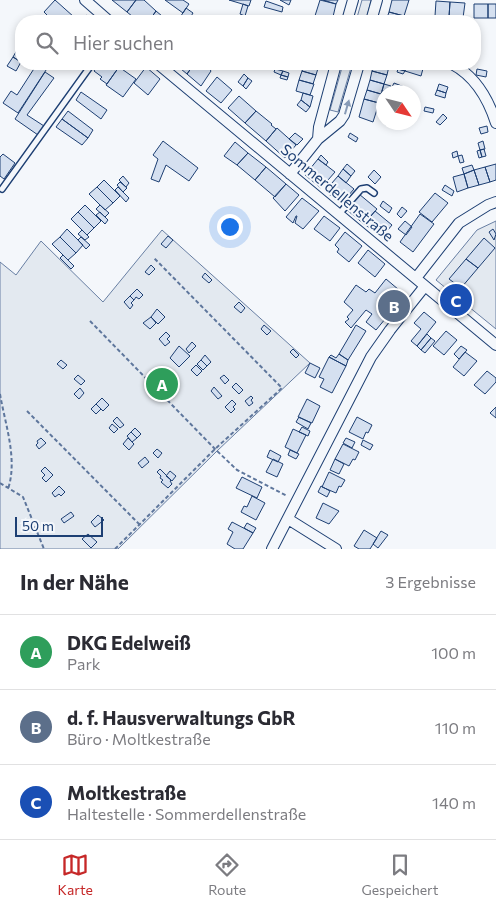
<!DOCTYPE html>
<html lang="de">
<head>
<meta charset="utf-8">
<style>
  :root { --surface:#fff; --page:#f2f2f3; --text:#2b2b33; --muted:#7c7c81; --line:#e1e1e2; --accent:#c62828 }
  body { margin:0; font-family:Commissioner,sans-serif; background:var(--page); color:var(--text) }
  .compass { position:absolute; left:376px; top:85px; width:45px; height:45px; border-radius:50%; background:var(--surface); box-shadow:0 2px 8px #0003; rotate:125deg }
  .scale { position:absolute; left:15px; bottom:12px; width:88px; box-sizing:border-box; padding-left:5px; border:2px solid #1d3f73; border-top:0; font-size:14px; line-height:18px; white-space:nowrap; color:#1d3f73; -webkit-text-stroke:4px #f4f7fb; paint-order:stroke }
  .you { position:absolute; left:229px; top:226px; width:18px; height:18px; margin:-12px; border:4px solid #fff; border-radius:50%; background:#1a73e8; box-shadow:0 0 0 8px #1a73e833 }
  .badge { display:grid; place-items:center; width:32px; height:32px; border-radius:50%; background:var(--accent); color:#fff; font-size:16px; font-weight:700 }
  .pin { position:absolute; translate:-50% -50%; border:2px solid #fff; box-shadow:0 1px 5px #0006 }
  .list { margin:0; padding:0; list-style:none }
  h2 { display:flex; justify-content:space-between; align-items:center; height:65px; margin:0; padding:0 20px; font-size:21px }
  h2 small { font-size:16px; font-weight:400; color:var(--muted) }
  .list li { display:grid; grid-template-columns:32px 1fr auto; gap:15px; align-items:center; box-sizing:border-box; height:75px; padding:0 20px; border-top:1px solid var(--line) }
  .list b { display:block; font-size:19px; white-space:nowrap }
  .list p { margin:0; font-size:16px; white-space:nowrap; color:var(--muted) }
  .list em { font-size:16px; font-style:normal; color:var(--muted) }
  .icon { flex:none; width:28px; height:28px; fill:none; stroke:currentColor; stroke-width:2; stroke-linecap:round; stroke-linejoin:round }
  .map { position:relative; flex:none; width:496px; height:549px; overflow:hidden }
  .search { position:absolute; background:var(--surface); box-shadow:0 2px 8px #0003; left:15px; right:15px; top:15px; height:55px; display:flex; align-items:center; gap:12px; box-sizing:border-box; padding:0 18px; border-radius:20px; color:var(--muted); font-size:19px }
  .sheet { height:290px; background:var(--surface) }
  nav { display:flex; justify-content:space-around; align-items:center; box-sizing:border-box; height:70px; border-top:1px solid var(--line); background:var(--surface); font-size:14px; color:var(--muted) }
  nav a { display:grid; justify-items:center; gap:2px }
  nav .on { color:var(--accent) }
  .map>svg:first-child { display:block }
</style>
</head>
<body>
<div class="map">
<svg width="496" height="549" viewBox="0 0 496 549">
  <rect width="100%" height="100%" fill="#f4f7fb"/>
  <path fill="#e3e9f0" stroke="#687fa3" d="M362 0H371L366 21H356Z
    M343 64H352L338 112 330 110Z
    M496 221V329L436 280 477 230Z
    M162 230 310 363 217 451 118 549H0V262L16 275 41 241 103 302Z"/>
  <path fill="#d5e0f0" stroke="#1d3f73" d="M55 0 74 17 71 21H53L44 12Z
    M112 0H136L127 12Z
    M136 0H144L156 11 149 21H138L127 12Z
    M165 0H183L189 4 183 13Z
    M229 0H251L249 6Z
    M280 0H291L289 5Z
    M320 0 336 4 332 21 314 19Z
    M323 0H338L336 4Z
    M392 0H409L404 16 389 12Z
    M266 1 283 7 282 12 264 7Z
    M436 1 450 2 449 17 435 16Z
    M450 2 465 3 463 18 449 17Z
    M243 4 248 6 245 16 240 14Z
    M474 4H488V18H474Z
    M488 4H496V18H488Z
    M186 8 193 13 190 18 194 21H182L179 19Z
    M156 11 168 21H149Z
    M389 12 404 16 403 21H386Z
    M86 15 94 21H80Z
    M21 43V62L13 57Z
    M13 57 21 62 16 71 7 66Z
    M37 64H50L18 113 3 103 11 91 17 95Z
    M99 64H121L107 84 100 79 102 77 94 71Z
    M175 64H194L187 74Z
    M194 64H206L211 71 201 86 187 74Z
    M304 64 319 65 316 75 302 71Z
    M374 64 389 66 387 75 372 71Z
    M390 64H397L396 68 389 66Z
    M407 64 424 65 421 76 405 71Z
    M399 65 406 67 405 71 398 69Z
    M119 67 136 79 123 97 106 85Z
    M146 67 160 79 148 95 134 83Z
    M275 69 283 71 281 75 274 72Z
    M398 69 405 71 403 74 397 72Z
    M477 69 487 71 486 77 476 75Z
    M283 71 289 73 288 77 281 75Z
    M302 71 316 75 313 84 299 80Z
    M372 71 387 75 384 84 370 80Z
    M45 72 54 78 27 115 44 126 38 135 15 119Z
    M244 74 248 78 243 86 238 82Z
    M281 75 288 77 287 80 280 78Z
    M217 77 232 90 221 103 206 91Z
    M248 78 252 81 246 89 243 86Z
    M299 80 314 84 310 95 296 91Z
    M370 80 384 84 381 94 367 90Z
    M394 83 407 88 406 91 392 87Z
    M384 84 391 86 389 92 382 91Z
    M439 84 448 87 446 93 437 90Z
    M367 90 381 94 379 103 364 99Z
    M437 90 446 93 445 98 435 95Z
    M81 92 107 110 101 119 76 100Z
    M303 93 313 96 310 107 301 100Z
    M239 96 256 111 245 123 228 108Z
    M364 99 379 103 373 122 359 117Z
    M301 100 310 107 306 112 297 105Z
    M425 107 434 109 433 113 424 111Z
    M68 111 93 130 88 138 62 119Z
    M256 111 272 124 271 125 276 129 266 141 245 123Z
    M443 114 447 118 440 125 436 122Z
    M62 119 88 138 82 145 56 127Z
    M386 122H396L395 128 385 125Z
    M487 126 488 132 481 134 479 128Z
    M277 128 296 145 285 158 266 141Z
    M295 133 303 139 297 145 289 139Z
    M350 133 358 138 356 142 348 137Z
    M163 141 198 168 189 181 166 165 159 182 151 179 158 159 153 155Z
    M483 141 485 149 480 150 478 143Z
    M235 142 248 153 237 165 224 156Z
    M484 149 486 156 482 157 480 150Z
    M480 150 482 157 479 158 477 151Z
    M457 151 458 156 453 158 452 153Z
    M248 153 266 167 255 180 237 165Z
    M3 154 15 163 4 179 0 176V157Z
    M321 155 328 162 326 165 318 159Z
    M462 155 464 162 460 163 458 156Z
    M318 159 335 172 321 188 305 175Z
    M347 164 355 171 351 176 343 169Z
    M496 164V180L490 182 485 167Z
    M472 165 474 170 464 174 462 168Z
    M266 167 286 184 275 197 255 180Z
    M485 167 490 182 479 185 474 170Z
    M343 169 351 176 346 183 338 176Z
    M374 170 381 177 375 184 368 177Z
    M474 170 479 185 468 188 464 174Z
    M464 174 468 188 457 192 453 177Z
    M123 176 129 183 126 187 119 180Z
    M338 176 354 189 341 204 325 191Z
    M104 180 120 196 113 203 97 187Z
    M120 182 127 188 123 192 117 185Z
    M286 184 299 195 285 211 273 198Z
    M445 185 454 191 452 196 442 190Z
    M97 187 113 203 105 210 89 194Z
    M118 187 129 198 126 202 115 190Z
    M435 193 448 203 432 222 419 212Z
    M359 194 377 209 364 224 347 210Z
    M302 198 319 211 303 229 295 223 297 216H296L293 223 286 217Z
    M383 201 392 208 389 213 380 206Z
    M85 205 101 221 94 228 78 212Z
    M100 205 109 213 105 217 96 209Z
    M402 207 407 211 401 218 397 214Z
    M375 211 392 225 382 237 364 224Z
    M78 212 94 228 87 235 71 219Z
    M100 212 108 220 105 224 96 215Z
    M420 214 434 224 413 252 400 242Z
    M324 216 340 228 330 241 314 229Z
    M405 221 412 227 406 235 398 229Z
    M67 229 83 245 76 253 60 237Z
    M493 229 496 234 494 240 489 232Z
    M82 230 89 237 85 240 78 234Z
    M345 232 362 246 349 262 337 252 339 249 335 245Z
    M168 236 173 240 166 248 161 244Z
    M60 237 76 253 68 260 52 244Z
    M81 237 90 245 86 249 78 240Z
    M484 238 495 248 478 268 466 259Z
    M368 250 385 264 375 277 358 263Z
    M63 255 74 266 71 269 60 258Z
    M466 259 478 268 461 288 449 279Z
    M151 265 155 269 149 275 145 272Z
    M205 273 212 280 209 283 202 277Z
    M386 279 405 295 376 330 366 322 372 314 366 310 351 328 345 322 349 319 347 317 353 310 344 302 356 285 366 292 369 289 375 293Z
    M137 289 143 295 139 299 136 297 134 300 130 296Z
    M453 293 458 297 456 300 451 295Z
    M130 296 134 300 131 303 133 305 130 309 124 302Z
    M239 302 245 308 241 313 234 307Z
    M157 309 165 317 158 324 151 317Z
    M424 312 436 322 417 346 411 341 421 329 414 323Z
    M151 317 156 323 150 329 143 323Z
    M264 325 271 331 267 335 261 329Z
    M356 325 366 331 348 360 339 354Z
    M446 331 457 340 444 355 433 346Z
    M166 332 170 336 167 339 170 342 165 346 159 339Z
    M427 334 431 338 421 350 417 346Z
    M431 338 435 341 425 353 421 350Z
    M192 342 196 346 189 353 186 349Z
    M179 346 190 356 179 367 170 358Z
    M461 346 467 350 459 359 454 354Z
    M293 349 299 355 296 358 290 352Z
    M465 352 477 361 464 376 453 367Z
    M339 354 348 360 346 366 329 357 331 355 336 358Z
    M205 355 211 362 207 366 201 360Z
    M329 357 346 366 332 393 320 387 324 379 319 377Z
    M61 360 67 365 63 369 57 364Z
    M201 360 207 366 203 370 197 364Z
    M310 363 320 368 315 378 305 373Z
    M196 365 202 371 197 376 191 370Z
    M487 371 496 378V382L485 394 474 385Z
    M78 375 85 381 81 385 74 379Z
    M224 375 229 380 225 384 220 378Z
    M236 383 243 390 239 394 232 387Z
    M214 387 222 396 218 399 211 391Z
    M80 388 84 393 79 399 74 394Z
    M251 396 253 398 251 400 253 403 249 406 245 401Z
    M102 398 109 405 103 411 96 404Z
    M307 399 320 406 312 423 298 417Z
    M232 400 236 404 233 407 235 409 231 413 225 407Z
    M96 404 101 409 96 414 91 409Z
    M496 407V418L490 413Z
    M117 417 124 425 120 428 113 421Z
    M299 417 311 423 308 429 296 422Z
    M357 417 372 425 368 433 366 432 363 439 349 432Z
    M112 424 118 429 114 433 109 428Z
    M302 427 310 431 308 436 299 432Z
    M135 428 141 434 137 438 131 432Z
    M293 429 306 435 297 453 285 447Z
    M131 432 137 438 132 442 127 436Z
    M41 438 46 443 39 449 36 445 38 443 37 441Z
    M128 438 134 444 129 450 123 444Z
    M346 438 355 442 352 448 343 443Z
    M363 440 373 445 370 450 361 445Z
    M343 444 359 452 355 460 353 459 349 466 335 459Z
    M157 449 162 453 158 458 153 453Z
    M270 450 281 456 278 462 267 457Z
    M290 450 299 454 296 459 288 455Z
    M145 457 149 462 142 468 138 463Z
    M273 459 283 464 277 477 266 472Z
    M335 459 344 464 339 474 330 470Z
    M45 467 53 475 46 482 42 478 45 475 41 471Z
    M160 469 171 480 170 481 172 484 168 488 161 482 163 480 160 478 161 476 157 472Z
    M170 471 176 476 172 481 166 476Z
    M329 472 345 480 341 487 339 486 336 493 322 487Z
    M242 477 262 487 257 498 236 488Z
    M59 486 65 492 61 496 59 494 55 497 52 493Z
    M321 486 330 491 327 497 318 492Z
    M252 496 265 503 256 520 241 512 244 506 247 507Z
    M323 503 339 511 329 524 316 518Z
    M71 512 74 516 64 523 61 519Z
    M98 515 104 520 95 527 91 522Z
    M232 522 253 533 243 549H235L227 544 233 532 228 529Z
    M247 523 256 528 253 533 244 528Z
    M364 530 377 538 370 549H359L354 546Z
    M381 531 388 535 378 548 373 544Z
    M88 534 97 542 91 548 82 539Z"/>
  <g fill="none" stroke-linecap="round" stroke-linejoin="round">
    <defs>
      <path id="service" d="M2 189 92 64
        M339 214 361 189 367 188 374 193"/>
      <path id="minor" d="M85 0 109 21
        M347 21 353 0
        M371 21 377 0
        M158 64 496 345
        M452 64C475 76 488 98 496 123
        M318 139 319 127 336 64
        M290 174 318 139 340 121 344 115 359 64
        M416 278 459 223 488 205 496 202
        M288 519 336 549
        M272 549 371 357 390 330 425 286"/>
    </defs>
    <use href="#service" stroke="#1d3f73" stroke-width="8"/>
    <use href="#minor" stroke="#1d3f73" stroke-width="12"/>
    <path stroke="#5e769c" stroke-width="2" stroke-dasharray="4 2.5" stroke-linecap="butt" d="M90 321 215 449 237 470 287 496
      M0 394C5 424 18 459 8 489
      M27 411 140 525
      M0 483 23 497 44 549
      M115 549 215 449 282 388 154 258"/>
    <use href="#service" stroke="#f4f7fb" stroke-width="5"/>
    <use href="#minor" stroke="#f4f7fb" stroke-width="10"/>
  </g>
  <defs><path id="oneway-solid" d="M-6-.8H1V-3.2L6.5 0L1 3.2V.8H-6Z" transform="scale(1.25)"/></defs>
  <use fill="#889bb7" href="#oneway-solid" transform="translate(347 107) rotate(-74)"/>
  <g text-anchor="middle" stroke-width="4" stroke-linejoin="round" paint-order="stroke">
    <g font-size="15" fill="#1d3f73" stroke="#f4f7fb">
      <text transform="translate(337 193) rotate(40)" y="5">Sommerdellenstraße</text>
    </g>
  </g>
</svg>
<svg class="compass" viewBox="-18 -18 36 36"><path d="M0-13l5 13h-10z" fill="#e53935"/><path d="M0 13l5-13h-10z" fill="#7c7c81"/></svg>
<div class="scale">50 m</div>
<div class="you"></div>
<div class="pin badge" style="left:162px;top:384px;background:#2e9e5b">A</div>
<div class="pin badge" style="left:394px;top:306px;background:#5c6f8a">B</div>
<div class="pin badge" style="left:456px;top:300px;background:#1a4fb4">C</div>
<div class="search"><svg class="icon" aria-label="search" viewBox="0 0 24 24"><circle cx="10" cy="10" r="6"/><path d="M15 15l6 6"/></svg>Hier suchen</div>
</div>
<section class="sheet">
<h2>In der Nähe<small>3 Ergebnisse</small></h2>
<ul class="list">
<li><span class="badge" style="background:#2e9e5b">A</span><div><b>DKG Edelweiß</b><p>Park</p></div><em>100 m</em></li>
<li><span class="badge" style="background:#5c6f8a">B</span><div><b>d. f. Hausverwaltungs GbR</b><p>Büro · Moltkestraße</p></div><em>110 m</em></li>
<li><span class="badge" style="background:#1a4fb4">C</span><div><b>Moltkestraße</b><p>Haltestelle · Sommerdellenstraße</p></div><em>140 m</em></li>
</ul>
</section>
<nav>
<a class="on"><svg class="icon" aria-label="map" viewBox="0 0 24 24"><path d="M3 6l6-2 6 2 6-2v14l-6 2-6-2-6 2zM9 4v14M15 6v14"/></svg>Karte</a>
<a><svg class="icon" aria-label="directions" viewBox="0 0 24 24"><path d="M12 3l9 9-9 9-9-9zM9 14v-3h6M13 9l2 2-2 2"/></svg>Route</a>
<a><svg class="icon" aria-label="saved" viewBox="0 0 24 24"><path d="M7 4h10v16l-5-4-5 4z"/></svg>Gespeichert</a>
</nav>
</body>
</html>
